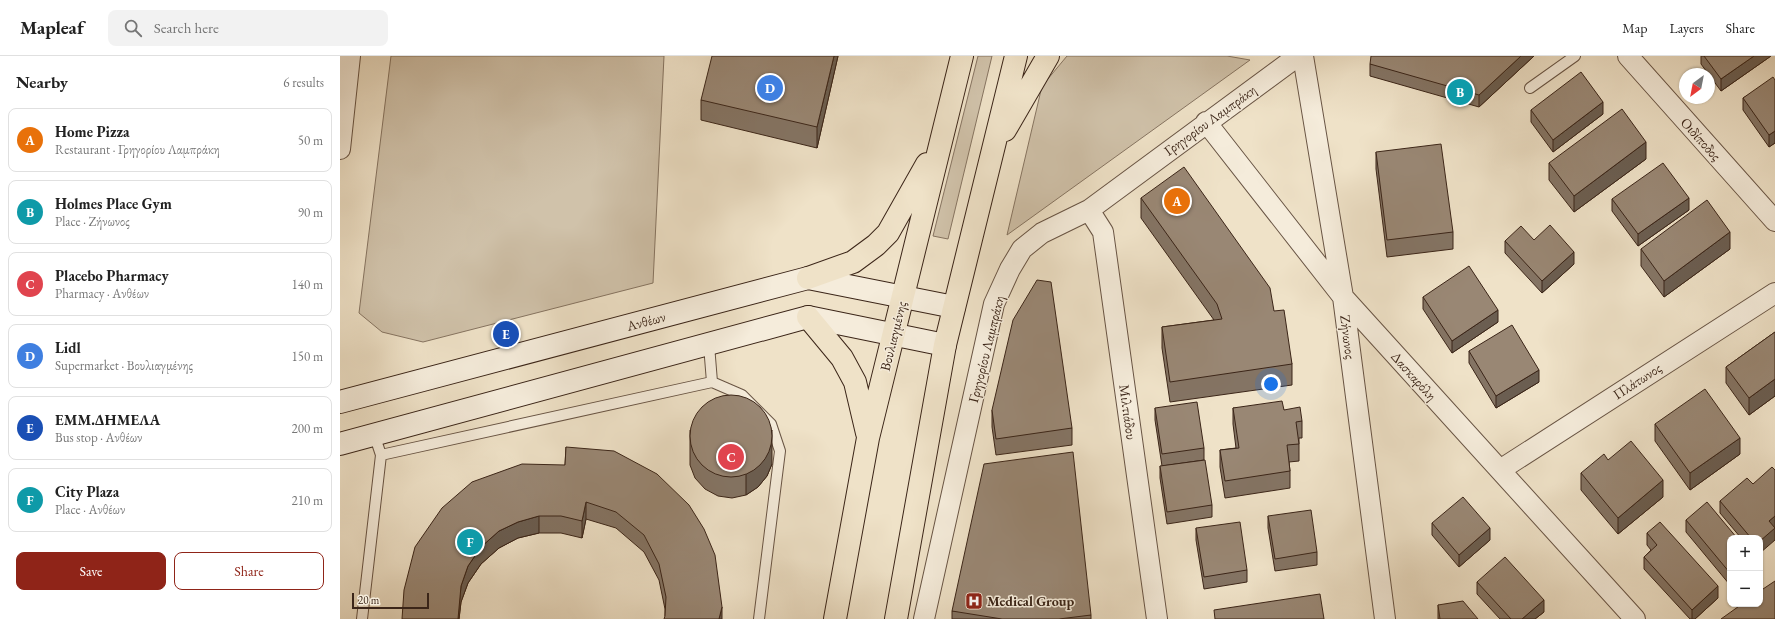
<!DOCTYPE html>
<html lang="en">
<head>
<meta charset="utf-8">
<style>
  :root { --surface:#fff; --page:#f2f2f2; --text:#222; --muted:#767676; --line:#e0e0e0; --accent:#8f2418 }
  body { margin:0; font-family:"EB Garamond",serif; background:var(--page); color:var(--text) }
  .controls { position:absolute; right:12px; bottom:12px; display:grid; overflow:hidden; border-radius:8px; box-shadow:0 1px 3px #0004 }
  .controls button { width:36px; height:36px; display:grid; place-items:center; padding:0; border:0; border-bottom:1px solid var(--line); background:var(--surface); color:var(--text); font:20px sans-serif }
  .compass { position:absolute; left:1339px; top:12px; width:36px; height:36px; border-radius:50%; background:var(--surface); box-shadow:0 1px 3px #0004; rotate:212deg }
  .scale { position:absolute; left:12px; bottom:10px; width:77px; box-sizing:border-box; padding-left:4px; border:2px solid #3b2518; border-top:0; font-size:11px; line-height:14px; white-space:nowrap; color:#3b2518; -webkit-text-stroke:3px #f5ecdb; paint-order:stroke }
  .you { position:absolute; left:931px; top:328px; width:14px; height:14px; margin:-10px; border:3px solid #fff; border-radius:50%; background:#1a73e8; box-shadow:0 0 0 6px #1a73e833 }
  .badge { display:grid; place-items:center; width:26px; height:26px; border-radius:50%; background:var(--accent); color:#fff; font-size:13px; font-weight:700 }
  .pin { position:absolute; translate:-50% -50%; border:2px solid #fff; box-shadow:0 1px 4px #0006 }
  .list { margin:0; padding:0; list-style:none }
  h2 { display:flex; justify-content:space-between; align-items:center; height:52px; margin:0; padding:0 16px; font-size:17px }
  h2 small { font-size:13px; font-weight:400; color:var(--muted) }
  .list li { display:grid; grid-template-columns:26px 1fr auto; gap:12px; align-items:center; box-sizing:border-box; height:64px; margin:0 8px 8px; padding:0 8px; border:1px solid var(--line); border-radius:8px }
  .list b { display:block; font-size:15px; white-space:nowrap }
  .list p { margin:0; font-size:13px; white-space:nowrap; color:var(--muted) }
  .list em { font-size:13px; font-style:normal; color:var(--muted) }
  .actions { display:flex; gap:8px; padding:12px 16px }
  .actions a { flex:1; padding:9px 0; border:1px solid var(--accent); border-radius:8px; text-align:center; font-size:14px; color:var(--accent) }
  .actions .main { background:var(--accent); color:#fff }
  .icon { flex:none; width:22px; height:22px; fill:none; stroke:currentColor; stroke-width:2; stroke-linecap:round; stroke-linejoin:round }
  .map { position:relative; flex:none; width:1435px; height:563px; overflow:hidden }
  header { display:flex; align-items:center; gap:24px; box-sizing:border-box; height:56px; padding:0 20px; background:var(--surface); border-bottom:1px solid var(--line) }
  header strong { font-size:19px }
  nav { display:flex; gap:22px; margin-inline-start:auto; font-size:14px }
  .search { width:280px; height:36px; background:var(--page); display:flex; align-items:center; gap:10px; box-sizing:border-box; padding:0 14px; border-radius:8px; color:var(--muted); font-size:15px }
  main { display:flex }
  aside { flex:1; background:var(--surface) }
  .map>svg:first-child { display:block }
</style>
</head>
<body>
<header>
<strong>Mapleaf</strong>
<div class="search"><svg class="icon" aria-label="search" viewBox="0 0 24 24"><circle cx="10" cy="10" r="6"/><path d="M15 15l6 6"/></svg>Search here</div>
<nav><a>Map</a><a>Layers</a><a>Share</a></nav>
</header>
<main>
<aside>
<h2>Nearby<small>6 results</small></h2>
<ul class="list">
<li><span class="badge" style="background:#e8710a">A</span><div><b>Home Pizza</b><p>Restaurant · Γρηγορίου Λαμπράκη</p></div><em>50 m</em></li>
<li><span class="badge" style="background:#0f9aa8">B</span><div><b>Holmes Place Gym</b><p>Place · Ζήνωνος</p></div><em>90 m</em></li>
<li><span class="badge" style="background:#e0444e">C</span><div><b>Placebo Pharmacy</b><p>Pharmacy · Ανθέων</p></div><em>140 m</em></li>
<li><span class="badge" style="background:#3f7fe0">D</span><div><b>Lidl</b><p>Supermarket · Βουλιαγμένης</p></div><em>150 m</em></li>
<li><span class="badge" style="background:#1a4fb4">E</span><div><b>ΕΜΜ.ΔΗΜΕΛΑ</b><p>Bus stop · Ανθέων</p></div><em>200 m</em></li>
<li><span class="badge" style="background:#0f9aa8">F</span><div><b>City Plaza</b><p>Place · Ανθέων</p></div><em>210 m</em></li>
</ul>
<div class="actions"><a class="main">Save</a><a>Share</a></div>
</aside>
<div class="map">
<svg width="1435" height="563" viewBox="0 0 1435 563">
  <rect width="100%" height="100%" fill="#efe2c8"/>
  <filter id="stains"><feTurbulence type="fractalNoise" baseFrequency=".005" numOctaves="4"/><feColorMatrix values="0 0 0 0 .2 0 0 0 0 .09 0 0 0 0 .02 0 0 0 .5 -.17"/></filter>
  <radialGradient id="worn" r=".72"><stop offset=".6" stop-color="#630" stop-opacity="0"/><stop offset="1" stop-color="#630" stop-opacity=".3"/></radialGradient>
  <path fill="#d0c2aa" stroke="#867461" d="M51 0H324L313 227 83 286 42 276 19 257Z
    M638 0H652L608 183 593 180Z
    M727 0H887L910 4 667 179 702 30Z"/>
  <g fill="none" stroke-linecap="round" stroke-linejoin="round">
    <defs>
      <path id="service" d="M1190 32 1235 0
        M369 289 372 326
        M41 399 372 326 402 339 431 368 440 395 419 563
        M22 563 41 399 34 378"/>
      <path id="minor" d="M963 0 1003 241 1045 563
        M1288 0 1435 165
        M866 66 1003 241 1295 563
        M0 93 10 0
        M749 154 763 176 817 563
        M1160 414 1435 237
        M584 563 654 248 670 213 682 193 702 177 749 154 958 0"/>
      <path id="secondary" d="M0 346 468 222 614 251
        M0 388 468 261 605 289"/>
      <path id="primary" d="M665 74 708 0
        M468 222 513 206 536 189 548 177 587 108
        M468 261 502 302 515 326 527 377
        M495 563 528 382 622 0
        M556 563 605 289 676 0"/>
    </defs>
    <use href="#service" stroke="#685444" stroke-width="12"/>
    <use href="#minor" stroke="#685444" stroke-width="22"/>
    <use href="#secondary" stroke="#3b2518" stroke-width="24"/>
    <use href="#primary" stroke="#3b2518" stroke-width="24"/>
    <use href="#service" stroke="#f5ecdb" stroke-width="10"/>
    <use href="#minor" stroke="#f5ecdb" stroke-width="20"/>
    <use href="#secondary" stroke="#f5ecdb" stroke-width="22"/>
    <use href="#primary" stroke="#efe2c8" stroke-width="22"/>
  </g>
  <path fill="#847464" stroke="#3b2518" d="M498 0 477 92 361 64V44Z
    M1194 0 1139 51 1030 20V8Z
    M1361 0H1431L1381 35 1361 8Z
    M1435 24V87L1429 91 1403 54V42Z
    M1191 54 1263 58 1213 96 1191 66Z
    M1036 96 1113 176V193L1047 201 1036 113Z
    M1306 103 1234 156 1209 124V107Z
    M801 142 934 255 952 308V329L830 346 822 292V271L874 264 801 162Z
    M1272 143 1349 154 1298 190 1272 155Z
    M1194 184 1234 208 1202 237 1165 197V185Z
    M1301 193H1390L1324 241 1301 210Z
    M1083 241 1158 266 1112 297 1083 253Z
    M1435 276V340L1409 359 1386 327V311Z
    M1129 295 1199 326 1156 352 1129 307Z
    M815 352 864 392V404L822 410 815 364Z
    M893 352 944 354 962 365V382H959V405L949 406 950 415V432L885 442 880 411V394L896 392 893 368Z
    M652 354 732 372V389L656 399 652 371Z
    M1315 368 1400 398 1350 434 1315 385Z
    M350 374 432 408 427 420 418 431 406 439 392 442 378 440 365 433 355 422 350 409Z
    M226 391 382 563 325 560V553L319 524 304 496 276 472 246 463 242 482 221 477H199L178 482 159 492 141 508 128 527 121 546 119 563H62L225 409Z
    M820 410 872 449V461L827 468 820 422Z
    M1241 417 1323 441 1278 478 1241 434Z
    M1380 445 1435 472V484L1420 482H1401L1380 457Z
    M928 460 977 496V509L935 515 928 472Z
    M1346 464 1390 482V529L1346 476Z
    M1092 467 1150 484 1119 511 1092 479Z
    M856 472 907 514V526L864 533 856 484Z
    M1307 477 1378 542 1355 563H1350L1304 513V501L1311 494 1307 489Z
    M1137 526 1204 556 1195 563H1160L1137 538Z
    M1098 549 1138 563H1098Z
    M612 555 751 559V563H612Z"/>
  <path fill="#6b5e51" stroke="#3b2518" d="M494 0H498L477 92V71Z
    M1181 0H1194L1139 51V39Z
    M1414 0H1431L1381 35V23Z
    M1263 46V58L1213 96V84Z
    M1435 75V87L1429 91V79Z
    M1306 86V103L1234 156V140Z
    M1349 142V154L1298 190V178Z
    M1390 176V193L1324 241V225Z
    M1234 196V208L1202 237V225Z
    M1158 254V266L1112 297V285Z
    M1199 314V326L1156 352V340Z
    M1435 323V340L1409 359V342Z
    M432 374V408L427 420 418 431 406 439V418Z
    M1400 382V398L1350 434V417Z
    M1323 424V441L1278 478V462Z
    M246 446V463L242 482V465Z
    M199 460V477L178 482 159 492 141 508 128 527 121 546 119 563H118L121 530 128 510 141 491 159 475 178 466Z
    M1435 460V484L1420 497V485L1429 465Z
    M1150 472V484L1119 511V499Z
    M1378 530V542L1355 563H1352V554Z
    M1204 544V556L1195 563H1182Z
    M382 551V563H379Z"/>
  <path fill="#998774" stroke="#3b2518" d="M372 0H494L477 71 361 44Z
    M1031 0H1181L1139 39 1030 8Z
    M1364 0H1414L1381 23Z
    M1241 16 1263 46 1213 84 1191 54Z
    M1433 21 1435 24V75L1429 79 1403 42Z
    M1282 53 1306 86 1234 140 1209 107Z
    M1101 88 1113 176 1047 184 1036 96Z
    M1323 107 1349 142 1298 178 1272 143Z
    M844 111 930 232 934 255 944 254 952 308 830 326 822 271 882 263 877 248 801 142Z
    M1367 144 1390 176 1324 225 1301 193Z
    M1210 169 1234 196 1202 225 1165 185 1181 170 1194 184Z
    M1129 210 1158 254 1112 285 1083 241Z
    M697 224 711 226 732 372 656 383 652 354 673 264Z
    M1172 269 1199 314 1156 340 1129 295Z
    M1435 276V323L1409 342 1386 311Z
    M1365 333 1400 382 1350 417 1315 368Z
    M350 380a41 41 0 1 1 82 0a41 41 0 1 1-82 0Z
    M942 345 944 354 960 351 962 365 956 366 959 388 947 389 950 415 885 425 880 394 899 392 893 352Z
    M857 346 864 392 822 398 815 352Z
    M1291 385 1323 424 1278 462 1241 417 1264 398 1268 404Z
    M226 391 274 395 317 418 349 449 364 473 375 499 382 551 379 563H324L325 560 326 541 319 508 304 479 276 456 246 446 242 465 221 460H199L178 466 159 475 141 491 128 510 121 530 118 563H62L64 534 75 491 102 452 132 426 182 408 225 409Z
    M733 396 751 559 719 563H662L612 555 644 408Z
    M865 404 872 449 827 456 820 410Z
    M1432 411 1435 414V460L1429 465 1435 472 1420 485V482H1411L1380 445 1407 422 1413 428Z
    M1123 441 1150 472 1119 499 1092 467Z
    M1367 446 1397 482H1390V517L1346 464Z
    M971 454 977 496 935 503 928 460Z
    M900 466 907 514 864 521 856 472Z
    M1320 466 1378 530 1352 554 1304 501 1317 489 1307 477Z
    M1165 501 1204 544 1182 563H1171L1137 526Z
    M1435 525V563H1381L1402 548H1420V535Z
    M980 538 984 563H875L874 554Z
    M1123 545 1138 563H1100L1098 549Z"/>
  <defs>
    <symbol id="hospital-square" viewBox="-11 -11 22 22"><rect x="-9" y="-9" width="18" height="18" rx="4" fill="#8f2418" stroke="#f5ecdb"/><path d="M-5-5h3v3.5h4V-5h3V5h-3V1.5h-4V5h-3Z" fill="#fff"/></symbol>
  </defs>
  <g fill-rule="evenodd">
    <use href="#hospital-square" x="624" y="535" width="20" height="20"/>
  </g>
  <g text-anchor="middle" stroke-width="3" stroke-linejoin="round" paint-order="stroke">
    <g font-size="14" fill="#3b2518" stroke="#f5ecdb">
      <text transform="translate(870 64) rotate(-36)" y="5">Γρηγορίου Λαμπράκη</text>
      <text transform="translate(1361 83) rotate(48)" y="5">Οιδίποδος</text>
      <text transform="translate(306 265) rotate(-15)" y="5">Ανθέων</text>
      <text transform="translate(553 280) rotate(-76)" y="5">Βουλιαγμένης</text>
      <text transform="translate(1008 281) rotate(83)" y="5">Ζήνωνος</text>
      <text transform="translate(646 293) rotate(-76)" y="5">Γρηγορίου Λαμπράκη</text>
      <text transform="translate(1074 320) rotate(48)" y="5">Δασκαρόλη</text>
      <text transform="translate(1297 325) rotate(-33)" y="5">Πλάτωνος</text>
      <text transform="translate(788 356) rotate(82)" y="5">Μιλτιάδου</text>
    </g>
    <g font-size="14" font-weight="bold" fill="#3b2518" stroke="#f5ecdb" text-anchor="start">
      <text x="647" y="550">Medical Group</text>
    </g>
  </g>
  <rect width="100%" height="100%" filter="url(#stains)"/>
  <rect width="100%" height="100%" fill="url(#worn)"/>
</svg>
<div class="controls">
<button>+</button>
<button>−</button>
</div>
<svg class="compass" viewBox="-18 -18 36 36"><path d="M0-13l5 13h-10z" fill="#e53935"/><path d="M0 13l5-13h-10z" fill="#767676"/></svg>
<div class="scale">20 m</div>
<div class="you"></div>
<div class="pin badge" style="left:837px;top:145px;background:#e8710a">A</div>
<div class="pin badge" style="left:1120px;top:36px;background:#0f9aa8">B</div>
<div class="pin badge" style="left:391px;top:401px;background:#e0444e">C</div>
<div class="pin badge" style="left:430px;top:32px;background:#3f7fe0">D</div>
<div class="pin badge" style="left:166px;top:278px;background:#1a4fb4">E</div>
<div class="pin badge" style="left:130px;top:486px;background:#0f9aa8">F</div>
</div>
</main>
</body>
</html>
